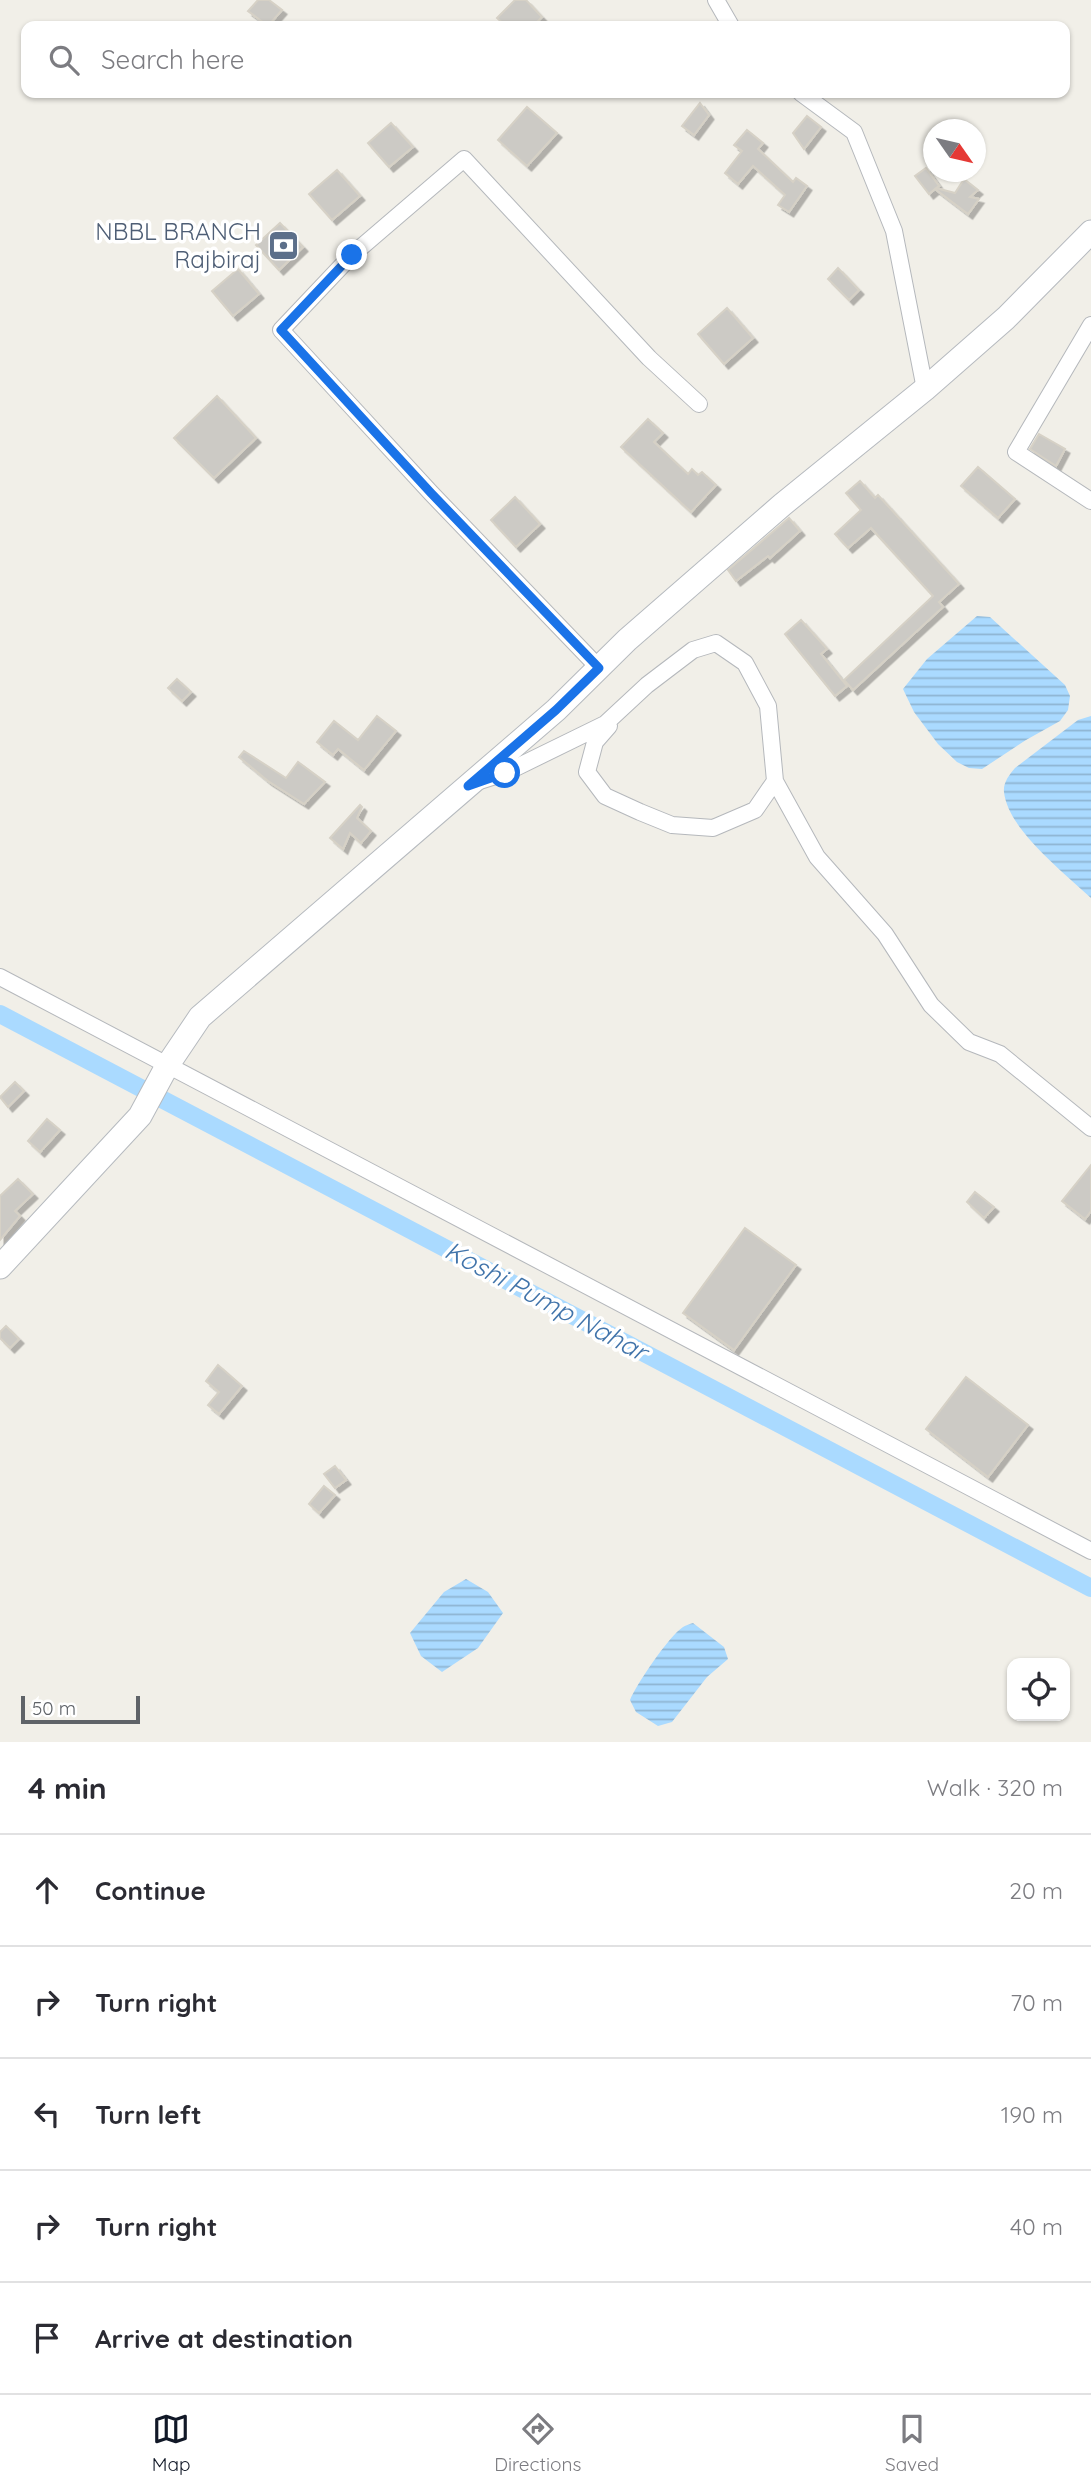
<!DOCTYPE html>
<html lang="en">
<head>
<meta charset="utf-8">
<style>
  :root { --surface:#fff; --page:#f7f7f7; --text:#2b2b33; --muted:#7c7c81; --line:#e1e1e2; --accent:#111827 }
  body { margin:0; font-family:Quicksand,sans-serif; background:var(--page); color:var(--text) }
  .controls { position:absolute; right:21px; bottom:21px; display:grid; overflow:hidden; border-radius:14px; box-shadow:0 2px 5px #0004 }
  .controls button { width:63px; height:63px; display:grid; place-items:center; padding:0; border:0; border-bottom:2px solid var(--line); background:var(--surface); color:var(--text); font:35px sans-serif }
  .compass { position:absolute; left:923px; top:119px; width:63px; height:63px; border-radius:50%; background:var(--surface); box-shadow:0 2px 5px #0004; rotate:124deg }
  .scale { position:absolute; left:21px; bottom:18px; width:119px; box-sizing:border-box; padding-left:7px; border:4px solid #5f6368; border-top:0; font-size:19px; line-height:24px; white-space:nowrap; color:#5f6368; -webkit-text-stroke:5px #fff; paint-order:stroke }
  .stop { position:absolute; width:21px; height:21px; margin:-16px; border:5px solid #1a73e8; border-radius:50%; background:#fff }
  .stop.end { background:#1a73e8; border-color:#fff; box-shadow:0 2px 7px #0008 }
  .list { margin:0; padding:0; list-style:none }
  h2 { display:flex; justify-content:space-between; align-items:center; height:91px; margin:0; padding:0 28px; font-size:30px }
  h2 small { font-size:23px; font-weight:400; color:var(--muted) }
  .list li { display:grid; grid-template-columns:46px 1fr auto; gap:21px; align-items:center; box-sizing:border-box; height:112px; padding:0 28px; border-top:2px solid var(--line) }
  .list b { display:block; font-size:26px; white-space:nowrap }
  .list em { font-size:23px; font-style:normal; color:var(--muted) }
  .icon { flex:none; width:38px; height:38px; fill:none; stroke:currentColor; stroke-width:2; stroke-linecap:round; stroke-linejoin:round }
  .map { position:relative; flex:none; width:1091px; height:1742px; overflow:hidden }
  .search { position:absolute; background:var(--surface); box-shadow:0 2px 5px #0004; left:21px; right:21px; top:21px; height:77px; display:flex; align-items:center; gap:18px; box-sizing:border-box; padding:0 24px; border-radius:14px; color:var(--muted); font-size:26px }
  .sheet { height:651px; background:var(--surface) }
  nav { display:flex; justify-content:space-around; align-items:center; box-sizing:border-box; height:98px; border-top:2px solid var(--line); background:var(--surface); font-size:19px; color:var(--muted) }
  nav a { display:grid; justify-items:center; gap:4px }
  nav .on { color:var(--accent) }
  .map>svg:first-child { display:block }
</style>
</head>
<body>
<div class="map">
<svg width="1091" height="1742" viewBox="0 0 1091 1742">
  <defs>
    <pattern id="water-rules" width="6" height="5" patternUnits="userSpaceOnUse" patternTransform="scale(1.75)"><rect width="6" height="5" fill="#aadaff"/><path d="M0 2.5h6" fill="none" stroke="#8eb4d2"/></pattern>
    <filter id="shadow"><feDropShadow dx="4.5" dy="4.5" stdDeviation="0" flood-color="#0004"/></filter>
  </defs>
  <rect width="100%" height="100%" fill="#f1efe8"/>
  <path fill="url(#water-rules)" d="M977 616 990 617 1065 685 1070 696 1068 710 1060 721 1026 740 982 769 969 768 957 762 938 744 914 712 903 689 927 659Z
    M1091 716V898C1065 873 1008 830 1004 792 1003 783 1009 775 1015 768L1078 720Z
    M466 1579 488 1592 503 1613 478 1648 442 1672 421 1656 410 1633 444 1592Z
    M693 1623 724 1647 728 1659 707 1677 672 1722 658 1726 636 1712 630 1700C636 1685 669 1636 683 1627 686 1625 690 1624 693 1623Z"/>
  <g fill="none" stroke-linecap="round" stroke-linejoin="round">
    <path stroke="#aadaff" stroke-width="18" d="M0 1014 1091 1588"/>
  </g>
  <path fill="#cccac5" stroke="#d6d1c6" stroke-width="2" filter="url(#shadow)" d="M258 0H269L282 10 268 26 248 11Z
    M515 0H526L542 17 533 26H506L497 18Z
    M700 103 709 115 694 135 682 126Z
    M527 107 557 133 527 166 498 140Z
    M807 116 821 127 804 149 793 133Z
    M391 123 413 147 389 167 368 143Z
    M747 130 763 143 758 149 793 182 796 178 807 186 789 212 778 205 785 195 753 166 738 184 725 173 742 151 734 145Z
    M926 168 939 186 936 188 955 193 964 179 978 190 970 197 979 199 968 214 935 189 929 194 915 176Z
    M337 170 360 196 332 220 309 194Z
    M280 223 303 247 279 270 256 245Z
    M838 268 859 290 849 300 828 279Z
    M238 269 259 294 233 316 212 291Z
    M727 308 753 338 724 364 698 334Z
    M217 396 256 438 214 478 174 438Z
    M648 419 663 433 654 442 688 474 692 469 698 475 702 472 716 485 691 512 621 447Z
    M1039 434 1065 449 1056 466 1030 449Z
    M978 467 1015 499 998 518 961 486Z
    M860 481 875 498 878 495 959 584 939 602 943 607 853 690 844 680 933 596 871 528 848 548 835 534 861 510 846 493Z
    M515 497 540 524 516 547 491 520Z
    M789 518 800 531 770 558 768 556 736 581 728 570Z
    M801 620 827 649 821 654 847 686 835 696 785 634Z
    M177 679 191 692 182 701 168 688Z
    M377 716 396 731 364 770 338 749 333 755 317 742 334 721 358 740Z
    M244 751 286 778 298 762 325 782 304 804 268 781 239 757Z
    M360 805 362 807 357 818 371 831 361 843 350 833 343 849 330 838Z
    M15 1082 24 1091 8 1107 0 1097Z
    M47 1119 60 1130 40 1152 28 1141Z
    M1091 1165V1211L1085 1219 1062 1201Z
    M18 1179 33 1194 15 1211 20 1216 0 1240V1196Z
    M975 1192 994 1207 984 1218 967 1202Z
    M745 1228 796 1265 734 1350 683 1313Z
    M6 1326 19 1339 10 1348 0 1338V1332Z
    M218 1365 242 1386 219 1414 208 1405 219 1392 206 1381Z
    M966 1377 1028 1425 988 1477 926 1429Z
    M335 1466 346 1480 335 1488 324 1474Z
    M324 1486 335 1495 319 1513 309 1504Z"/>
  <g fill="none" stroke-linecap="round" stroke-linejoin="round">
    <defs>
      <path id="street" d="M716 0 731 26
        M801 93 854 132 894 231 925 389
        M1091 325 1016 452 1091 501
        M599 668 431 493 281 330 352 255 464 159 649 358 699 404
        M609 726 595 742 587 772 605 796 640 812 672 825 713 828 755 810 775 781
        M480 781 505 773 605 724 647 685 693 650 716 643 745 663 768 706 775 781 817 857 885 934 931 1005 969 1042 1000 1054 1091 1128
        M0 977 1091 1551"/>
      <path id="secondary" d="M0 1267 140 1116 167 1066 200 1017 556 710 627 640 782 505 925 389 1006 318 1091 232"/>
    </defs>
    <use href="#street" stroke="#b5b8bc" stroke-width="18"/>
    <use href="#secondary" stroke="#b6babf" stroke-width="25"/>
    <use href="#street" stroke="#fff" stroke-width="16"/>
    <use href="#secondary" stroke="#fff" stroke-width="23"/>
  </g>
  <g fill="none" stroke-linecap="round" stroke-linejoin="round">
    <path stroke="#1a73e8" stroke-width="9" d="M352 255 281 330 431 493 599 668 556 710 468 786 505 773"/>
  </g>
  <defs>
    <symbol id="bank-square" viewBox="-11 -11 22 22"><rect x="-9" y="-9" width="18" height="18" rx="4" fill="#5c6f8a" stroke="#fff"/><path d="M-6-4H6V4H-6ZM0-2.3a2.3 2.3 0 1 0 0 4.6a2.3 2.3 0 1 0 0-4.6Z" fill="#fff"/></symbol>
  </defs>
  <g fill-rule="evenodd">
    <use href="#bank-square" x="266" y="228" width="35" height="35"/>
  </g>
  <g text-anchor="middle" stroke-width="7" stroke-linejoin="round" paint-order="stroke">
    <g font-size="24" fill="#4e5e75" stroke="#fff" text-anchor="end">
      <text x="261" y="240">NBBL BRANCH<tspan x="261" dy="28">Rajbiraj</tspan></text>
    </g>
    <g font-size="26" font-style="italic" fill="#4174aa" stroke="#fff">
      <text transform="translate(546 1301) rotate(28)" y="9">Koshi Pump Nahar</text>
    </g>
  </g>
</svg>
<div class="controls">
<button><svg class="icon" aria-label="locate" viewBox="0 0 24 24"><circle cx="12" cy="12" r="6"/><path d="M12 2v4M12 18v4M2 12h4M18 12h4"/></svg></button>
</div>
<svg class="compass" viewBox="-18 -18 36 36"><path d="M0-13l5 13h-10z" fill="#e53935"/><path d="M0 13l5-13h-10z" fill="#7c7c81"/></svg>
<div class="scale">50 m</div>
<div class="stop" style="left:505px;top:773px"></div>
<div class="stop end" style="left:352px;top:255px"></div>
<div class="search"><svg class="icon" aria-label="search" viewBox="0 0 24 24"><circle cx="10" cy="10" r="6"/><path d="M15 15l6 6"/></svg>Search here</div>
</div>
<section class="sheet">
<h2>4 min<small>Walk · 320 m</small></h2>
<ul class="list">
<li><svg class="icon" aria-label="ahead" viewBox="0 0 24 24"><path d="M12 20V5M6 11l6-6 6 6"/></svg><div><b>Continue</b></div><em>20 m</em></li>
<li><svg class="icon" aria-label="right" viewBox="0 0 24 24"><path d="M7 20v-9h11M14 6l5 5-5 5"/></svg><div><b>Turn right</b></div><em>70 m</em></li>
<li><svg class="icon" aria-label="left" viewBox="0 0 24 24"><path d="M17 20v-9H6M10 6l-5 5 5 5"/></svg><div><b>Turn left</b></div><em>190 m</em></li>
<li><svg class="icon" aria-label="right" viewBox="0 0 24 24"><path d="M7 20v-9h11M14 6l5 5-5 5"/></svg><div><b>Turn right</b></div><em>40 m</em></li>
<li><svg class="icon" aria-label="arrive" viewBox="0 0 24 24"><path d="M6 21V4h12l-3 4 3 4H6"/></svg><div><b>Arrive at destination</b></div></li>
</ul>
</section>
<nav>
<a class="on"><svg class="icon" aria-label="map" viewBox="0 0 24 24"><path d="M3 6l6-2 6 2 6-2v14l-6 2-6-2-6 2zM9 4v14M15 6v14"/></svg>Map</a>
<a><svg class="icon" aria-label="directions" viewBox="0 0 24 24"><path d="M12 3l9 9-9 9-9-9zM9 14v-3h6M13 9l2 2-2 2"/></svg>Directions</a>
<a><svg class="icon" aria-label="saved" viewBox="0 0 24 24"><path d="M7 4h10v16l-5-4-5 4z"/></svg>Saved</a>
</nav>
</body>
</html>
